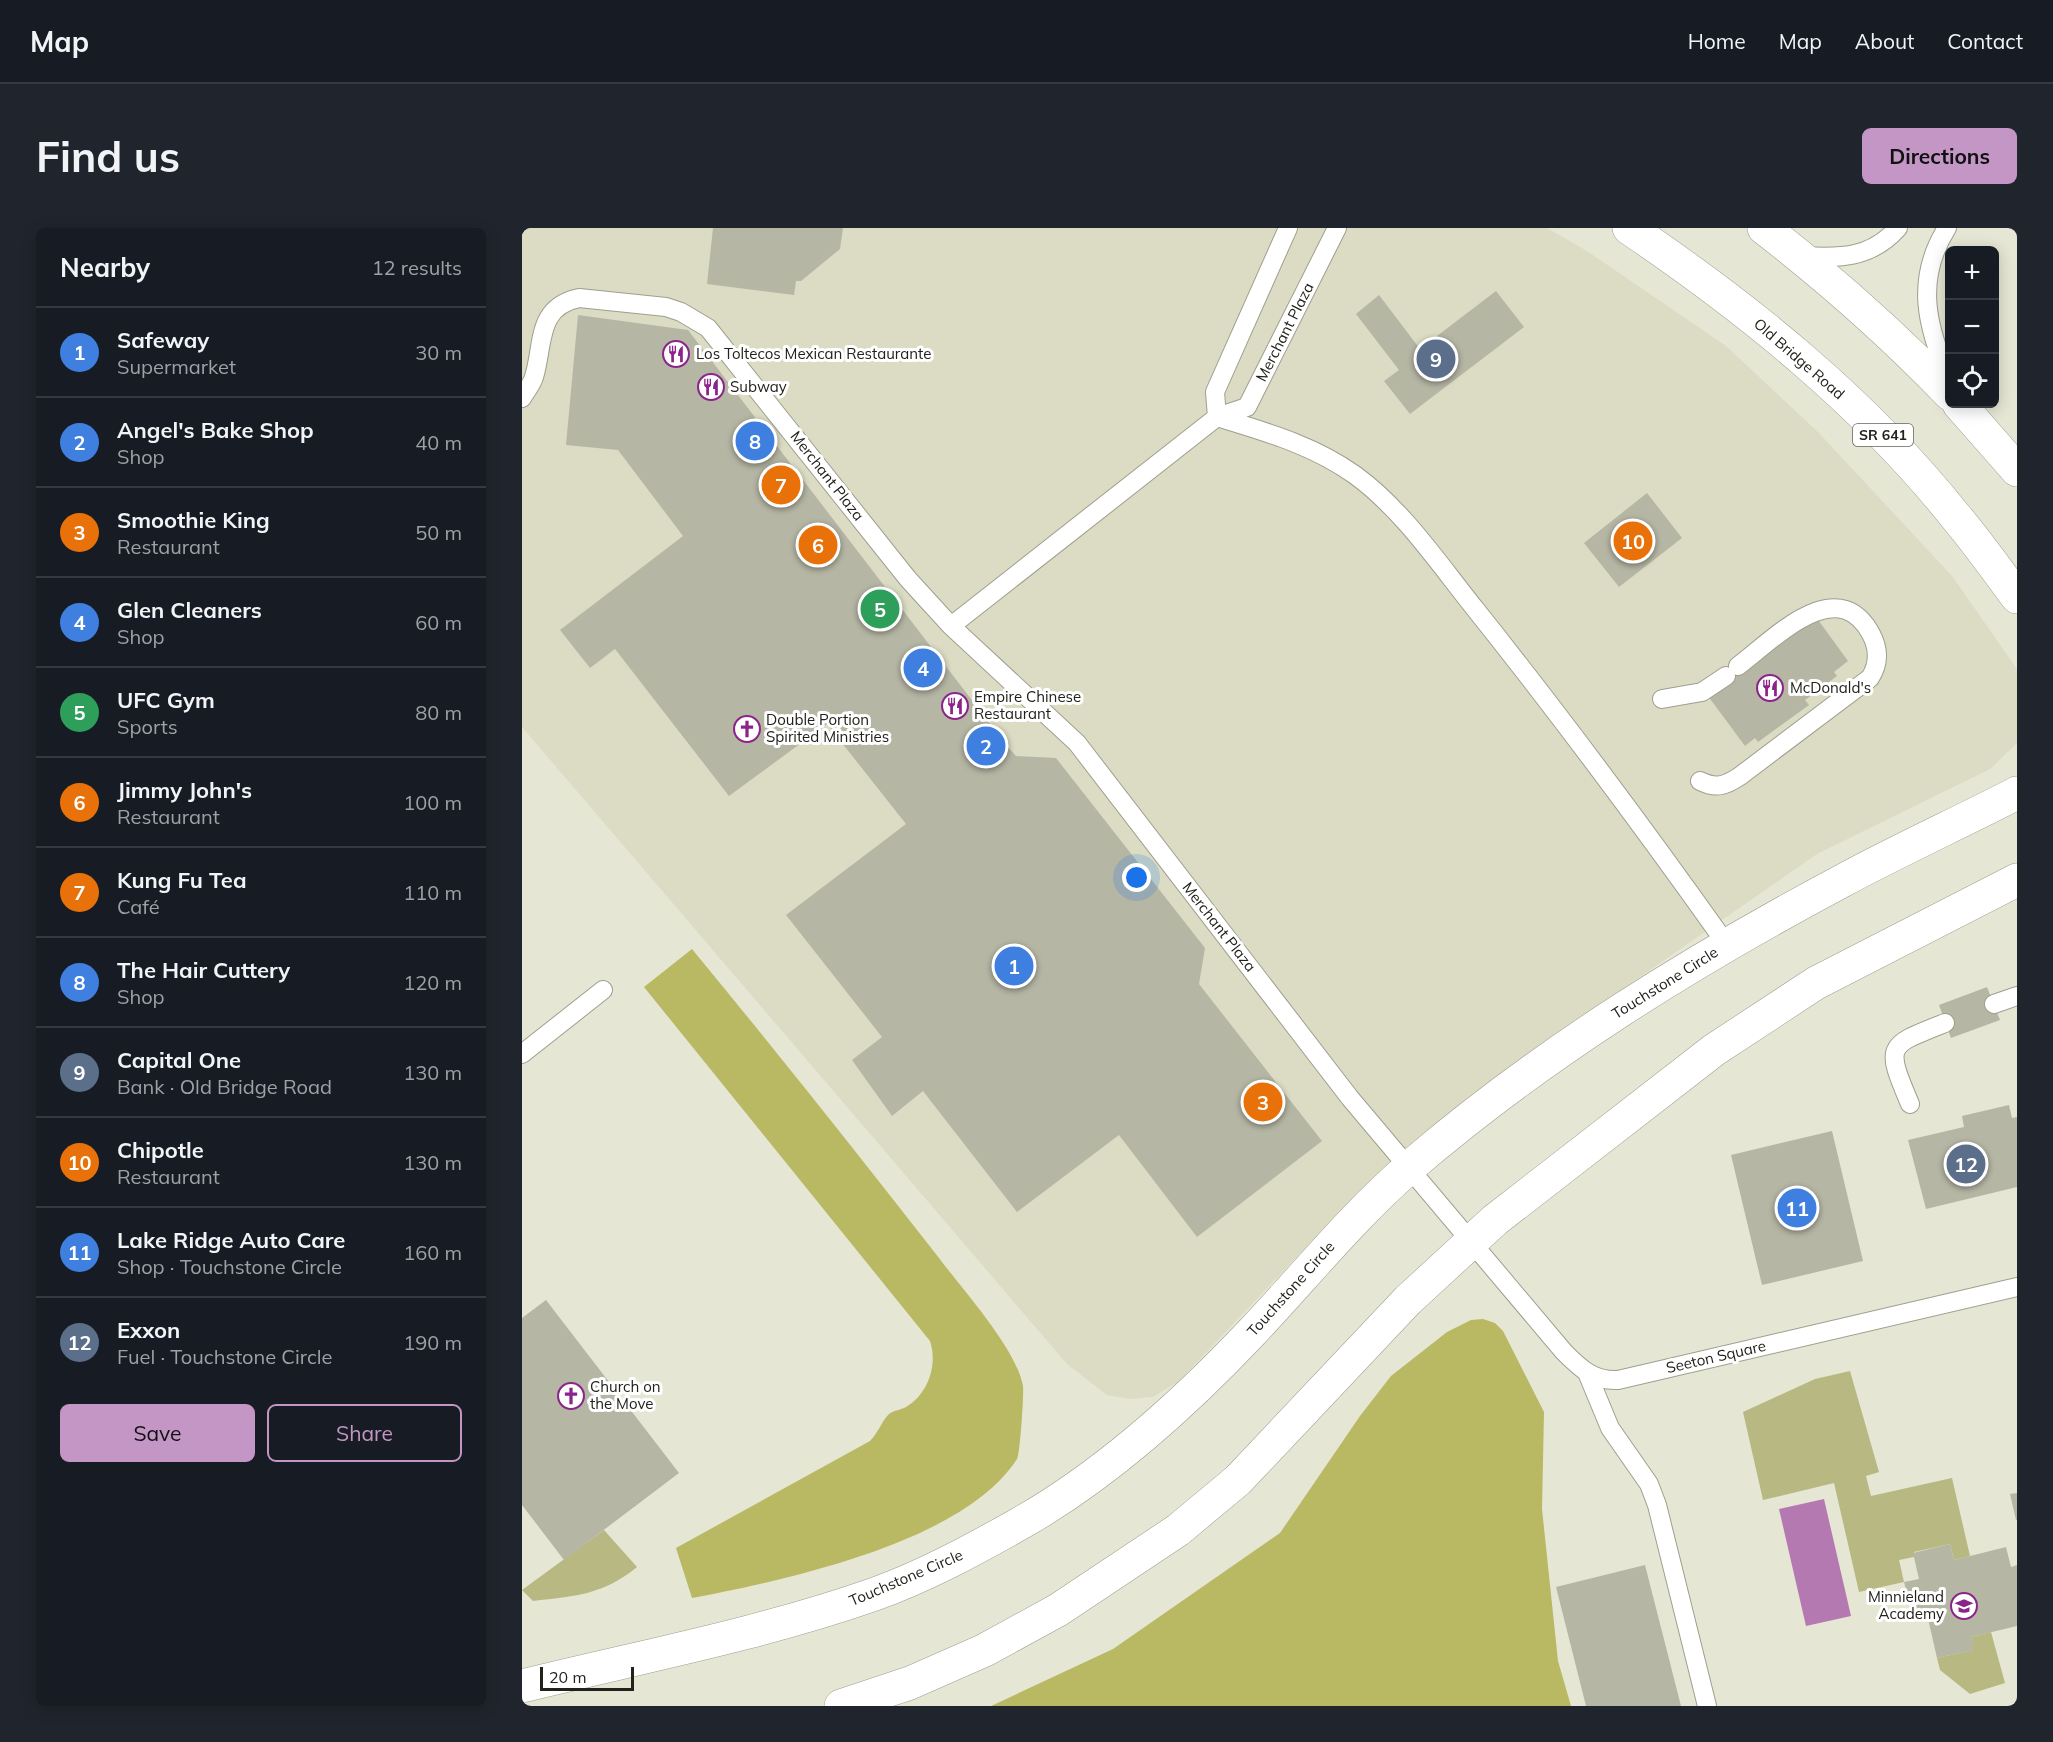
<!DOCTYPE html>
<html lang="en">
<head>
<meta charset="utf-8">
<style>
  :root { --surface:#171b24; --page:#20242c; --text:#f1f3f6; --muted:#9ea1a6; --line:#363941; --accent:#c396c5 }
  body { margin:0; font-family:Mulish,sans-serif; background:var(--page); color:var(--text) }
  .controls { position:absolute; right:18px; top:18px; display:grid; overflow:hidden; border-radius:9px; box-shadow:0 3px 15px #0003 }
  .controls button { width:54px; height:54px; display:grid; place-items:center; padding:0; border:0; border-bottom:2px solid var(--line); background:var(--surface); color:var(--text); font:30px sans-serif }
  .scale { position:absolute; left:18px; bottom:15px; width:94px; box-sizing:border-box; padding-left:6px; border:3px solid #22221c; border-top:0; font-size:16px; line-height:21px; white-space:nowrap; color:#22221c; -webkit-text-stroke:4px #fff; paint-order:stroke }
  .you { position:absolute; left:615px; top:650px; width:21px; height:21px; margin:-15px; border:4px solid #fff; border-radius:50%; background:#1a73e8; box-shadow:0 0 0 9px #1a73e833 }
  .badge { display:grid; place-items:center; width:39px; height:39px; border-radius:50%; background:var(--accent); color:#fff; font-size:20px; font-weight:700 }
  .pin { position:absolute; translate:-50% -50%; border:3px solid #fff; box-shadow:0 2px 6px #0006 }
  .list { margin:0; padding:0; list-style:none }
  h2 { display:flex; justify-content:space-between; align-items:center; height:78px; margin:0; padding:0 24px; font-size:26px }
  h2 small { font-size:20px; font-weight:400; color:var(--muted) }
  .list li { display:grid; grid-template-columns:39px 1fr auto; gap:18px; align-items:center; box-sizing:border-box; height:90px; padding:0 24px; border-top:2px solid var(--line) }
  .list b { display:block; font-size:22px; white-space:nowrap }
  .list p { margin:0; font-size:20px; white-space:nowrap; color:var(--muted) }
  .list em { font-size:20px; font-style:normal; color:var(--muted) }
  .actions { display:flex; gap:12px; padding:18px 24px }
  .actions a { flex:1; padding:14px 0; border:2px solid var(--accent); border-radius:9px; text-align:center; font-size:21px; color:var(--accent) }
  .actions .main { background:var(--accent); color:#111 }
  .icon { flex:none; width:33px; height:33px; fill:none; stroke:currentColor; stroke-width:2; stroke-linecap:round; stroke-linejoin:round }
  .map { position:relative; flex:none; width:1495px; height:1478px; overflow:hidden; border-radius:9px }
  header { display:flex; align-items:center; gap:36px; box-sizing:border-box; height:84px; padding:0 30px; background:var(--surface); border-bottom:2px solid var(--line) }
  header strong { font-size:28px }
  nav { display:flex; gap:33px; margin-inline-start:auto; font-size:21px }
  .intro { display:flex; align-items:center; justify-content:space-between; box-sizing:border-box; height:144px; padding:0 36px }
  h1 { margin:0; font-size:42px }
  .button { padding:15px 27px; border-radius:9px; background:var(--accent); color:#111; font-size:21px; font-weight:700 }
  main { display:flex; gap:36px; padding:0 36px }
  aside { flex:1; background:var(--surface); border-radius:9px; box-shadow:0 3px 15px #0003 }
  .map>svg:first-child { display:block }
</style>
</head>
<body>
<header>
<strong>Map</strong>
<nav><a>Home</a><a>Map</a><a>About</a><a>Contact</a></nav>
</header>
<div class="intro"><h1>Find us</h1><a class="button">Directions</a></div>
<main>
<aside>
<h2>Nearby<small>12 results</small></h2>
<ul class="list">
<li><span class="badge" style="background:#3f7fe0">1</span><div><b>Safeway</b><p>Supermarket</p></div><em>30 m</em></li>
<li><span class="badge" style="background:#3f7fe0">2</span><div><b>Angel's Bake Shop</b><p>Shop</p></div><em>40 m</em></li>
<li><span class="badge" style="background:#e8710a">3</span><div><b>Smoothie King</b><p>Restaurant</p></div><em>50 m</em></li>
<li><span class="badge" style="background:#3f7fe0">4</span><div><b>Glen Cleaners</b><p>Shop</p></div><em>60 m</em></li>
<li><span class="badge" style="background:#2e9e5b">5</span><div><b>UFC Gym</b><p>Sports</p></div><em>80 m</em></li>
<li><span class="badge" style="background:#e8710a">6</span><div><b>Jimmy John's</b><p>Restaurant</p></div><em>100 m</em></li>
<li><span class="badge" style="background:#e8710a">7</span><div><b>Kung Fu Tea</b><p>Café</p></div><em>110 m</em></li>
<li><span class="badge" style="background:#3f7fe0">8</span><div><b>The Hair Cuttery</b><p>Shop</p></div><em>120 m</em></li>
<li><span class="badge" style="background:#5c6f8a">9</span><div><b>Capital One</b><p>Bank · Old Bridge Road</p></div><em>130 m</em></li>
<li><span class="badge" style="background:#e8710a">10</span><div><b>Chipotle</b><p>Restaurant</p></div><em>130 m</em></li>
<li><span class="badge" style="background:#3f7fe0">11</span><div><b>Lake Ridge Auto Care</b><p>Shop · Touchstone Circle</p></div><em>160 m</em></li>
<li><span class="badge" style="background:#5c6f8a">12</span><div><b>Exxon</b><p>Fuel · Touchstone Circle</p></div><em>190 m</em></li>
</ul>
<div class="actions"><a class="main">Save</a><a>Share</a></div>
</aside>
<div class="map">
<svg width="1495" height="1478" viewBox="0 0 1495 1478">
  <rect width="100%" height="100%" fill="#e6e6d4"/>
  <path fill="#dbdcc3" d="M0 0H1025L1065 23 1204 118 1297 205 1430 348 1495 441V515L1468 541 1295 626 971 851 824 977 657 1153 631 1169 608 1171 585 1167 545 1136 0 499Z"/>
  <path fill="#b8b882" d="M1328 1143 1357 1244 1344 1248 1349 1268 1430 1250 1448 1328 1432 1332 1428 1316 1392 1324V1329L1377 1332 1382 1354 1337 1364 1312 1255 1241 1272 1221 1184 1293 1151Z
    M82 1302 115 1339C81 1367 53 1368 11 1373L0 1362Z
    M1469 1404 1483 1455 1448 1466 1418 1442 1415 1430 1451 1422 1449 1409Z"/>
  <path fill="#b9b863" d="M170 721C254 823 336 926 417 1030 440 1061 494 1120 501 1158 502 1166 498 1226 495 1231 441 1315 263 1352 170 1370L154 1320 348 1213C357 1204 359 1194 367 1186 372 1182 379 1182 384 1179 406 1166 416 1137 408 1113L122 759Z
    M961 1091 973 1095 981 1103 1022 1184 1020 1281 1036 1433 1049 1478H469L591 1421 758 1305 838 1188 869 1148 925 1104 949 1092Z"/>
  <path fill="#b579b2" d="M1302 1271 1329 1388 1284 1398 1257 1281Z"/>
  <path fill="#b6b6a5" d="M191 0H321L318 21 279 53H274L272 67 185 56Z
    M974 63 1002 99 888 186 862 153 877 142 834 86 857 67 898 121Z
    M56 87 166 102 485 518 494 528 534 530 683 720 677 756 800 913 675 1009 597 907 495 984 401 863 370 888 330 832 360 809 264 687 384 596 305 496 207 568 93 421 68 440 38 402 161 308 96 222 44 217Z
    M1125 265 1160 310 1097 359 1062 315Z
    M1294 389 1326 433 1312 444 1315 448 1283 472 1287 477 1236 514 1233 510 1223 518 1186 468 1201 443Z
    M1465 759 1478 792 1429 810 1417 777Z
    M1487 877 1490 890 1495 889V959L1404 981 1386 912 1442 899 1440 888Z
    M1310 903 1341 1033 1240 1057 1209 927Z
    M24 1072 157 1245 42 1332 0 1277V1090Z
    M1495 1265V1292H1494L1488 1266Z
    M1428 1316 1432 1332 1484 1319 1489 1339 1495 1337V1398L1449 1409 1452 1422 1415 1430 1405 1386 1392 1390 1382 1354 1397 1351 1391 1325Z
    M1123 1337 1159 1478H1064L1034 1359Z"/>
  <g fill="none" stroke-linecap="round" stroke-linejoin="round">
    <defs>
      <path id="service" d="M1425 0C1392 52 1405 100 1428 153
        M1280 28C1318 30 1348 31 1376 0
        M0 170C4 163 10 156 12 149 22 116 14 79 57 70L144 79 159 84 186 100 386 351 429 398 555 515 828 870 1042 1124C1059 1141 1071 1153 1096 1152L1495 1059
        M695 189C744 204 791 217 833 247 881 282 917 336 954 382 1041 491 1124 603 1205 717
        M695 189 693 164 766 0
        M429 398 695 189 725 179 815 0
        M1140 471 1180 464 1204 448
        M1178 553C1194 561 1203 558 1218 548L1348 450C1357 436 1357 421 1349 406 1315 343 1251 412 1216 438
        M1472 776 1495 768
        M0 826 81 762
        M1388 876C1363 817 1364 818 1423 795
        M1066 1147 1088 1200 1127 1256 1135 1277 1185 1478"/>
      <path id="minor" d="M0 1458C118 1429 239 1406 353 1366 403 1348 451 1322 497 1296 584 1247 662 1176 730 1104 783 1048 831 988 890 937 1021 825 1168 734 1320 653 1377 622 1437 595 1495 565
        M319 1478 388 1455 463 1422 536 1382 656 1302 716 1252 886 1072 973 992 1192 822 1294 755 1495 652"/>
      <path id="primary" d="M1107 0C1228 82 1343 175 1434 289 1456 315 1475 342 1495 369
        M1242 0C1308 51 1370 106 1428 166
        M1437 176 1495 242"/>
    </defs>
    <use href="#service" stroke="#9e9f8e" stroke-width="20"/>
    <use href="#minor" stroke="#9e9f8e" stroke-width="34"/>
    <use href="#primary" stroke="#9e9f8e" stroke-width="34"/>
    <use href="#service" stroke="#fff" stroke-width="18"/>
    <use href="#minor" stroke="#fff" stroke-width="33"/>
    <use href="#primary" stroke="#fff" stroke-width="33"/>
  </g>
  <defs>
    <symbol id="restaurant-ring" viewBox="-11 -11 22 22"><circle r="9.5" fill="#fff" stroke="#8b248a" stroke-width="1.5"/><path d="M-5-6h1v4h1v-4h1v4h1v-4h1v5L-1.5 .5V6h-2V.5L-5-1ZM5-6V6H3V1.5H1.5Q1.5-4 5-6Z" fill="#8b248a"/></symbol>
    <symbol id="church-ring" viewBox="-11 -11 22 22"><circle r="9.5" fill="#fff" stroke="#8b248a" stroke-width="1.5"/><path d="M-1.2-6h2.4v3.5h3.3v2.4h-3.3V6h-2.4V-.1h-3.3v-2.4h3.3Z" fill="#8b248a"/></symbol>
    <symbol id="school-ring" viewBox="-11 -11 22 22"><circle r="9.5" fill="#fff" stroke="#8b248a" stroke-width="1.5"/><path d="M0-5L7-2L0 1L-7-2ZM-4 1L0 2.5L4 1V4Q0 6-4 4Z" fill="#8b248a"/></symbol>
  </defs>
  <g fill-rule="evenodd">
    <use href="#restaurant-ring" x="139" y="111" width="30" height="30"/>
    <use href="#restaurant-ring" x="174" y="144" width="30" height="30"/>
    <use href="#restaurant-ring" x="1233" y="445" width="30" height="30"/>
    <use href="#restaurant-ring" x="418" y="463" width="30" height="30"/>
    <use href="#church-ring" x="210" y="486" width="30" height="30"/>
    <use href="#church-ring" x="34" y="1153" width="30" height="30"/>
    <use href="#school-ring" x="1427" y="1363" width="30" height="30"/>
  </g>
  <g text-anchor="middle" stroke-width="6" stroke-linejoin="round" paint-order="stroke">
    <rect fill="#fff" stroke="#646460" stroke-width="1.5" x="1331" y="196" width="60" height="22" rx="4.5"/>
    <g font-size="14" font-weight="bold" fill="#22221c">
      <text x="1361" y="212">SR 641</text>
    </g>
    <g font-size="15" fill="#22221c" stroke="#fff">
      <text transform="translate(763 104) rotate(-63)" y="5">Merchant Plaza</text>
      <text transform="translate(1277 131) rotate(41)" y="5">Old Bridge Road</text>
      <text transform="translate(305 248) rotate(52)" y="5">Merchant Plaza</text>
      <text transform="translate(697 699) rotate(52)" y="5">Merchant Plaza</text>
      <text transform="translate(1143 755) rotate(-32)" y="5">Touchstone Circle</text>
      <text transform="translate(769 1061) rotate(-48)" y="5">Touchstone Circle</text>
      <text transform="translate(1194 1129) rotate(-13)" y="5">Seeton Square</text>
      <text transform="translate(384 1350) rotate(-23)" y="5">Touchstone Circle</text>
    </g>
    <g font-size="15" fill="#22221c" stroke="#fff" text-anchor="start">
      <text x="174" y="131">Los Toltecos Mexican Restaurante</text>
      <text x="208" y="164">Subway</text>
      <text x="1268" y="465">McDonald's</text>
      <text x="452" y="474">Empire Chinese<tspan x="452" dy="17">Restaurant</tspan></text>
      <text x="244" y="497">Double Portion<tspan x="244" dy="17">Spirited Ministries</tspan></text>
      <text x="68" y="1164">Church on<tspan x="68" dy="17">the Move</tspan></text>
      <text x="1422" y="1374" text-anchor="end">Minnieland<tspan x="1422" dy="17">Academy</tspan></text>
    </g>
  </g>
</svg>
<div class="controls">
<button>+</button>
<button>−</button>
<button><svg class="icon" aria-label="locate" viewBox="0 0 24 24"><circle cx="12" cy="12" r="6"/><path d="M12 2v4M12 18v4M2 12h4M18 12h4"/></svg></button>
</div>
<div class="scale">20 m</div>
<div class="you"></div>
<div class="pin badge" style="left:492px;top:738px;background:#3f7fe0">1</div>
<div class="pin badge" style="left:464px;top:518px;background:#3f7fe0">2</div>
<div class="pin badge" style="left:741px;top:874px;background:#e8710a">3</div>
<div class="pin badge" style="left:401px;top:440px;background:#3f7fe0">4</div>
<div class="pin badge" style="left:358px;top:381px;background:#2e9e5b">5</div>
<div class="pin badge" style="left:296px;top:317px;background:#e8710a">6</div>
<div class="pin badge" style="left:259px;top:257px;background:#e8710a">7</div>
<div class="pin badge" style="left:233px;top:213px;background:#3f7fe0">8</div>
<div class="pin badge" style="left:914px;top:131px;background:#5c6f8a">9</div>
<div class="pin badge" style="left:1111px;top:313px;background:#e8710a">10</div>
<div class="pin badge" style="left:1275px;top:980px;background:#3f7fe0">11</div>
<div class="pin badge" style="left:1444px;top:936px;background:#5c6f8a">12</div>
</div>
</main>
</body>
</html>
